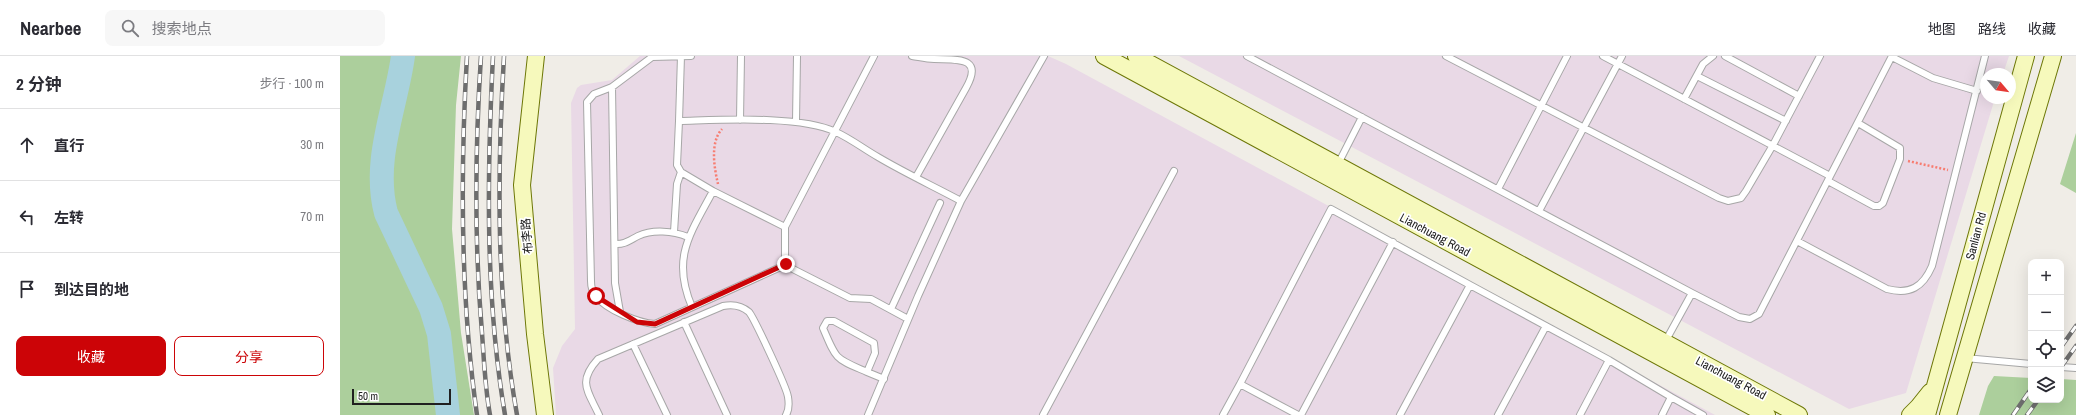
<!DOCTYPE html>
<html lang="zh">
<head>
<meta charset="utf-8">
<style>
  :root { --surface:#fff; --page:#f7f7f7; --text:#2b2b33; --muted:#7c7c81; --line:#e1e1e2; --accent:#cc0407 }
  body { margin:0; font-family:"Archivo Narrow","Noto Sans SC",sans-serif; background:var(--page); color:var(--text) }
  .controls { position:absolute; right:12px; bottom:12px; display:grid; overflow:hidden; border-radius:8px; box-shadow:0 4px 16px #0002 }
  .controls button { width:36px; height:36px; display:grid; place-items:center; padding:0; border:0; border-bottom:1px solid var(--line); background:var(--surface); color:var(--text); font:20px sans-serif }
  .compass { position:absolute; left:1640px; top:12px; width:36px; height:36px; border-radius:50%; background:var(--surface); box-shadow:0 4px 16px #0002; rotate:119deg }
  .scale { position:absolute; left:12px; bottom:10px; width:99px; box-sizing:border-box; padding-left:4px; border:2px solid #202020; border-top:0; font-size:11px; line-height:14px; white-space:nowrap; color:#202020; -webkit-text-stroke:3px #fff; paint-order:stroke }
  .stop { position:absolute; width:12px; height:12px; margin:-9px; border:3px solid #cc0407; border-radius:50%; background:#fff }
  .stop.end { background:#cc0407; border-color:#fff; box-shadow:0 1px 4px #0008 }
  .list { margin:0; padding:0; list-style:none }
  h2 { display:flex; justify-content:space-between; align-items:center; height:52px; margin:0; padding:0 16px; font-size:17px }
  h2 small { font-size:13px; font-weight:400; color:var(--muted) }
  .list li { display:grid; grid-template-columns:26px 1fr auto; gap:12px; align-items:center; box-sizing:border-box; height:72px; padding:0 16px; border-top:1px solid var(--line) }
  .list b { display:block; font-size:15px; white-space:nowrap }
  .list em { font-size:13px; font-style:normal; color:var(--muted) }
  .actions { display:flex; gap:8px; padding:12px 16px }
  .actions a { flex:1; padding:9px 0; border:1px solid var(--accent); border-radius:8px; text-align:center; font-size:14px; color:var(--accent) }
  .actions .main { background:var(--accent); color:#fff }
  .icon { flex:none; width:22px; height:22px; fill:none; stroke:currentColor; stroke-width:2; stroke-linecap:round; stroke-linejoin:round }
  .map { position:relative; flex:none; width:1736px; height:359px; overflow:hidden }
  header { display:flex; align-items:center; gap:24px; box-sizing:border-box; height:56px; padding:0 20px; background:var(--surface); border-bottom:1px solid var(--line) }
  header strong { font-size:19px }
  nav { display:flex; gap:22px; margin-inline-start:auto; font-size:14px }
  .search { width:280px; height:36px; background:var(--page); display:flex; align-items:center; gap:10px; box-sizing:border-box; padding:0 14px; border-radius:8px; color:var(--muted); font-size:15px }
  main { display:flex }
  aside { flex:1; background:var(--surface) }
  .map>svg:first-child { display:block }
</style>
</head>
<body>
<header>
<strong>Nearbee</strong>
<div class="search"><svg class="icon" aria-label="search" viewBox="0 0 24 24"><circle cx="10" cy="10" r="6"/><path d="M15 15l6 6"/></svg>搜索地点</div>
<nav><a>地图</a><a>路线</a><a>收藏</a></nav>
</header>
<main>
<aside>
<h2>2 分钟<small>步行 · 100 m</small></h2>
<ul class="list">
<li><svg class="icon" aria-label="ahead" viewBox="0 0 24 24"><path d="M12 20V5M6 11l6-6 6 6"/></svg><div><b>直行</b></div><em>30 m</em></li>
<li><svg class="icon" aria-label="left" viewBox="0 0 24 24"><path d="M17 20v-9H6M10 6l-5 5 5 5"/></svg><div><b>左转</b></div><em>70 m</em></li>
<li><svg class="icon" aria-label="arrive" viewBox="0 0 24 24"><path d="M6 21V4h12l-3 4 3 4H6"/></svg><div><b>到达目的地</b></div></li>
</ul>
<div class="actions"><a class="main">收藏</a><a>分享</a></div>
</aside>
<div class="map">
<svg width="1736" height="359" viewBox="0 0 1736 359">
  <rect width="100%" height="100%" fill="#f0ede7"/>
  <path fill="#e9d9e6" d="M300 0H708L726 8 1375 359H216L213 312 222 290 235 273 231 47 237 32 241 29 272 24Z
    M839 0H1669L1663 18H1646V42H1655L1566 337 1509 353Z"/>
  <path fill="#accf9c" d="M0 0H121L116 49 112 173 121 277 134 359H0Z
    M1736 77V137L1720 128Z
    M1654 320 1691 322V344H1721V323L1736 324V359H1639L1648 330Z"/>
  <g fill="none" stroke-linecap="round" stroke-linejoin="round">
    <path stroke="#a8d2dd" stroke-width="24" d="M63 0C56 52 32 104 46 157L91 252 99 278 108 359"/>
    <defs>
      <path id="lane" d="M351 0 312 1 272 31 254 38 247 46 251 225C251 231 252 236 256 240 266 254 299 267 315 268L445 209 510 242 531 243 568 263
        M572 0C579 1 586 3 594 3 617 4 644 0 626 32L576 121
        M907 0 1352 237 1399 261 1410 263 1419 258 1552 0
        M1106 0 1379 142 1388 145 1401 142 1406 135 1433 89 1480 0
        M1263 0 1490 120
        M1385 0 1459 40
        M1552 1 1593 22 1637 35
        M1357 20 1446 65
        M272 31 275 227 280 256
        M1344 43 1363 8 1373 0
        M400 64 401 0
        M339 65 341 0
        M456 66 457 0
        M998 108 1022 61
        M1488 125 1534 150H1539L1543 147 1560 103V92L1518 67
        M1158 133 1227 0
        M1199 155 1282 0
        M445 171 534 0
        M334 176 337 128 341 116
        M1457 185 1547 233C1570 239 1583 231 1592 210L1645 0
        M275 188C284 189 290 184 298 180 313 173 333 175 348 181
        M445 209V171L373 135 341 116 337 109 339 65C381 64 460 59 496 76 511 83 524 93 538 101 565 117 593 130 621 145
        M352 251C331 202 350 178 373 135
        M551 253 600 147
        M344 266 387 359
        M1325 286 1352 237
        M293 288 327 359
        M1625 302 1691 308
        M1721 311 1736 312
        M527 316C495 302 497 305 483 272L487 265H494L534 287 535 297 527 316 544 323
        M900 328 991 153 1130 229
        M1331 341 1363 359
        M259 359C248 335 237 326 258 303L383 250C393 248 401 249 409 256 414 262 447 332 448 341 449 347 449 354 446 359
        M528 359 578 240 621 145 704 0
        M703 359 834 115
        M883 359 900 328 958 359
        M961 359 1053 186
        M1060 359 1130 229 1269 304 1331 341 1322 359
        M1158 359 1206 270
        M1240 359 1269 304"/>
      <path id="secondary" d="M196 0 182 129 195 278 205 359
        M764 0 1427 359
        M796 0 1459 359
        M1570 359 1578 351 1590 336
        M1587 359 1686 0
        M1608 359 1713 0"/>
    </defs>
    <use href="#lane" stroke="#a7a7a7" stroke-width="8"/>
    <use href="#secondary" stroke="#6d7707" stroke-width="18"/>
    <path stroke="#f77d71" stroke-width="2.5" stroke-dasharray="2 2" stroke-linecap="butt" d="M1568 105 1608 114
      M378 128C374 111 370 86 382 73"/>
    <use href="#lane" stroke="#fff" stroke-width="6"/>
    <use href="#secondary" stroke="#f6f9bc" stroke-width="16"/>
    <defs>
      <path id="rail" d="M127 0C120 120 120 240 137 359
        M141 0C135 93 134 185 142 277 144 304 145 332 150 359
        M153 0C147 119 145 241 165 359
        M164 0C157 119 156 241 177 359
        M1721 291 1736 270
        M1721 311 1736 290
        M1673 359 1691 333
        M1687 359 1698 344"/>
    </defs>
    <use href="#rail" stroke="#6e6e6e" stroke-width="4.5"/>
    <use href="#rail" stroke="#fff" stroke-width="3" stroke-dasharray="9" stroke-linecap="butt"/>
  </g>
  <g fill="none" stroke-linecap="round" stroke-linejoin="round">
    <path stroke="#cc0407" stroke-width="5" d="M256 240 297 266 315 268 446 208"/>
  </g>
  <g text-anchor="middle" stroke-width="3.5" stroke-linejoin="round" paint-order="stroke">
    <g font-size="12" fill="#202020" stroke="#fff">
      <text transform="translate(1095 179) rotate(28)" y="4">Lianchuang Road</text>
      <text transform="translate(187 180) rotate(-95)" y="4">布李路</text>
      <text transform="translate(1636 180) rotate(-75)" y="4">Sanlian Rd</text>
      <text transform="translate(1391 322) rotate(28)" y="4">Lianchuang Road</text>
    </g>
  </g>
</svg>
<div class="controls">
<button>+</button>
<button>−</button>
<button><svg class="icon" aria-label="locate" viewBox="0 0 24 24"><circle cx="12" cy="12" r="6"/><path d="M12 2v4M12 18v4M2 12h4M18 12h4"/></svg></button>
<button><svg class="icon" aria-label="layers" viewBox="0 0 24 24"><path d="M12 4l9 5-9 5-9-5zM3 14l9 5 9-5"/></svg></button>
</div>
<svg class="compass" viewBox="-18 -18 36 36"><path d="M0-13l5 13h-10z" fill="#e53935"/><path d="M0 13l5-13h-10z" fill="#7c7c81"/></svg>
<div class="scale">50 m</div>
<div class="stop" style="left:256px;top:240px"></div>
<div class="stop end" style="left:446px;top:208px"></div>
</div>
</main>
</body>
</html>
